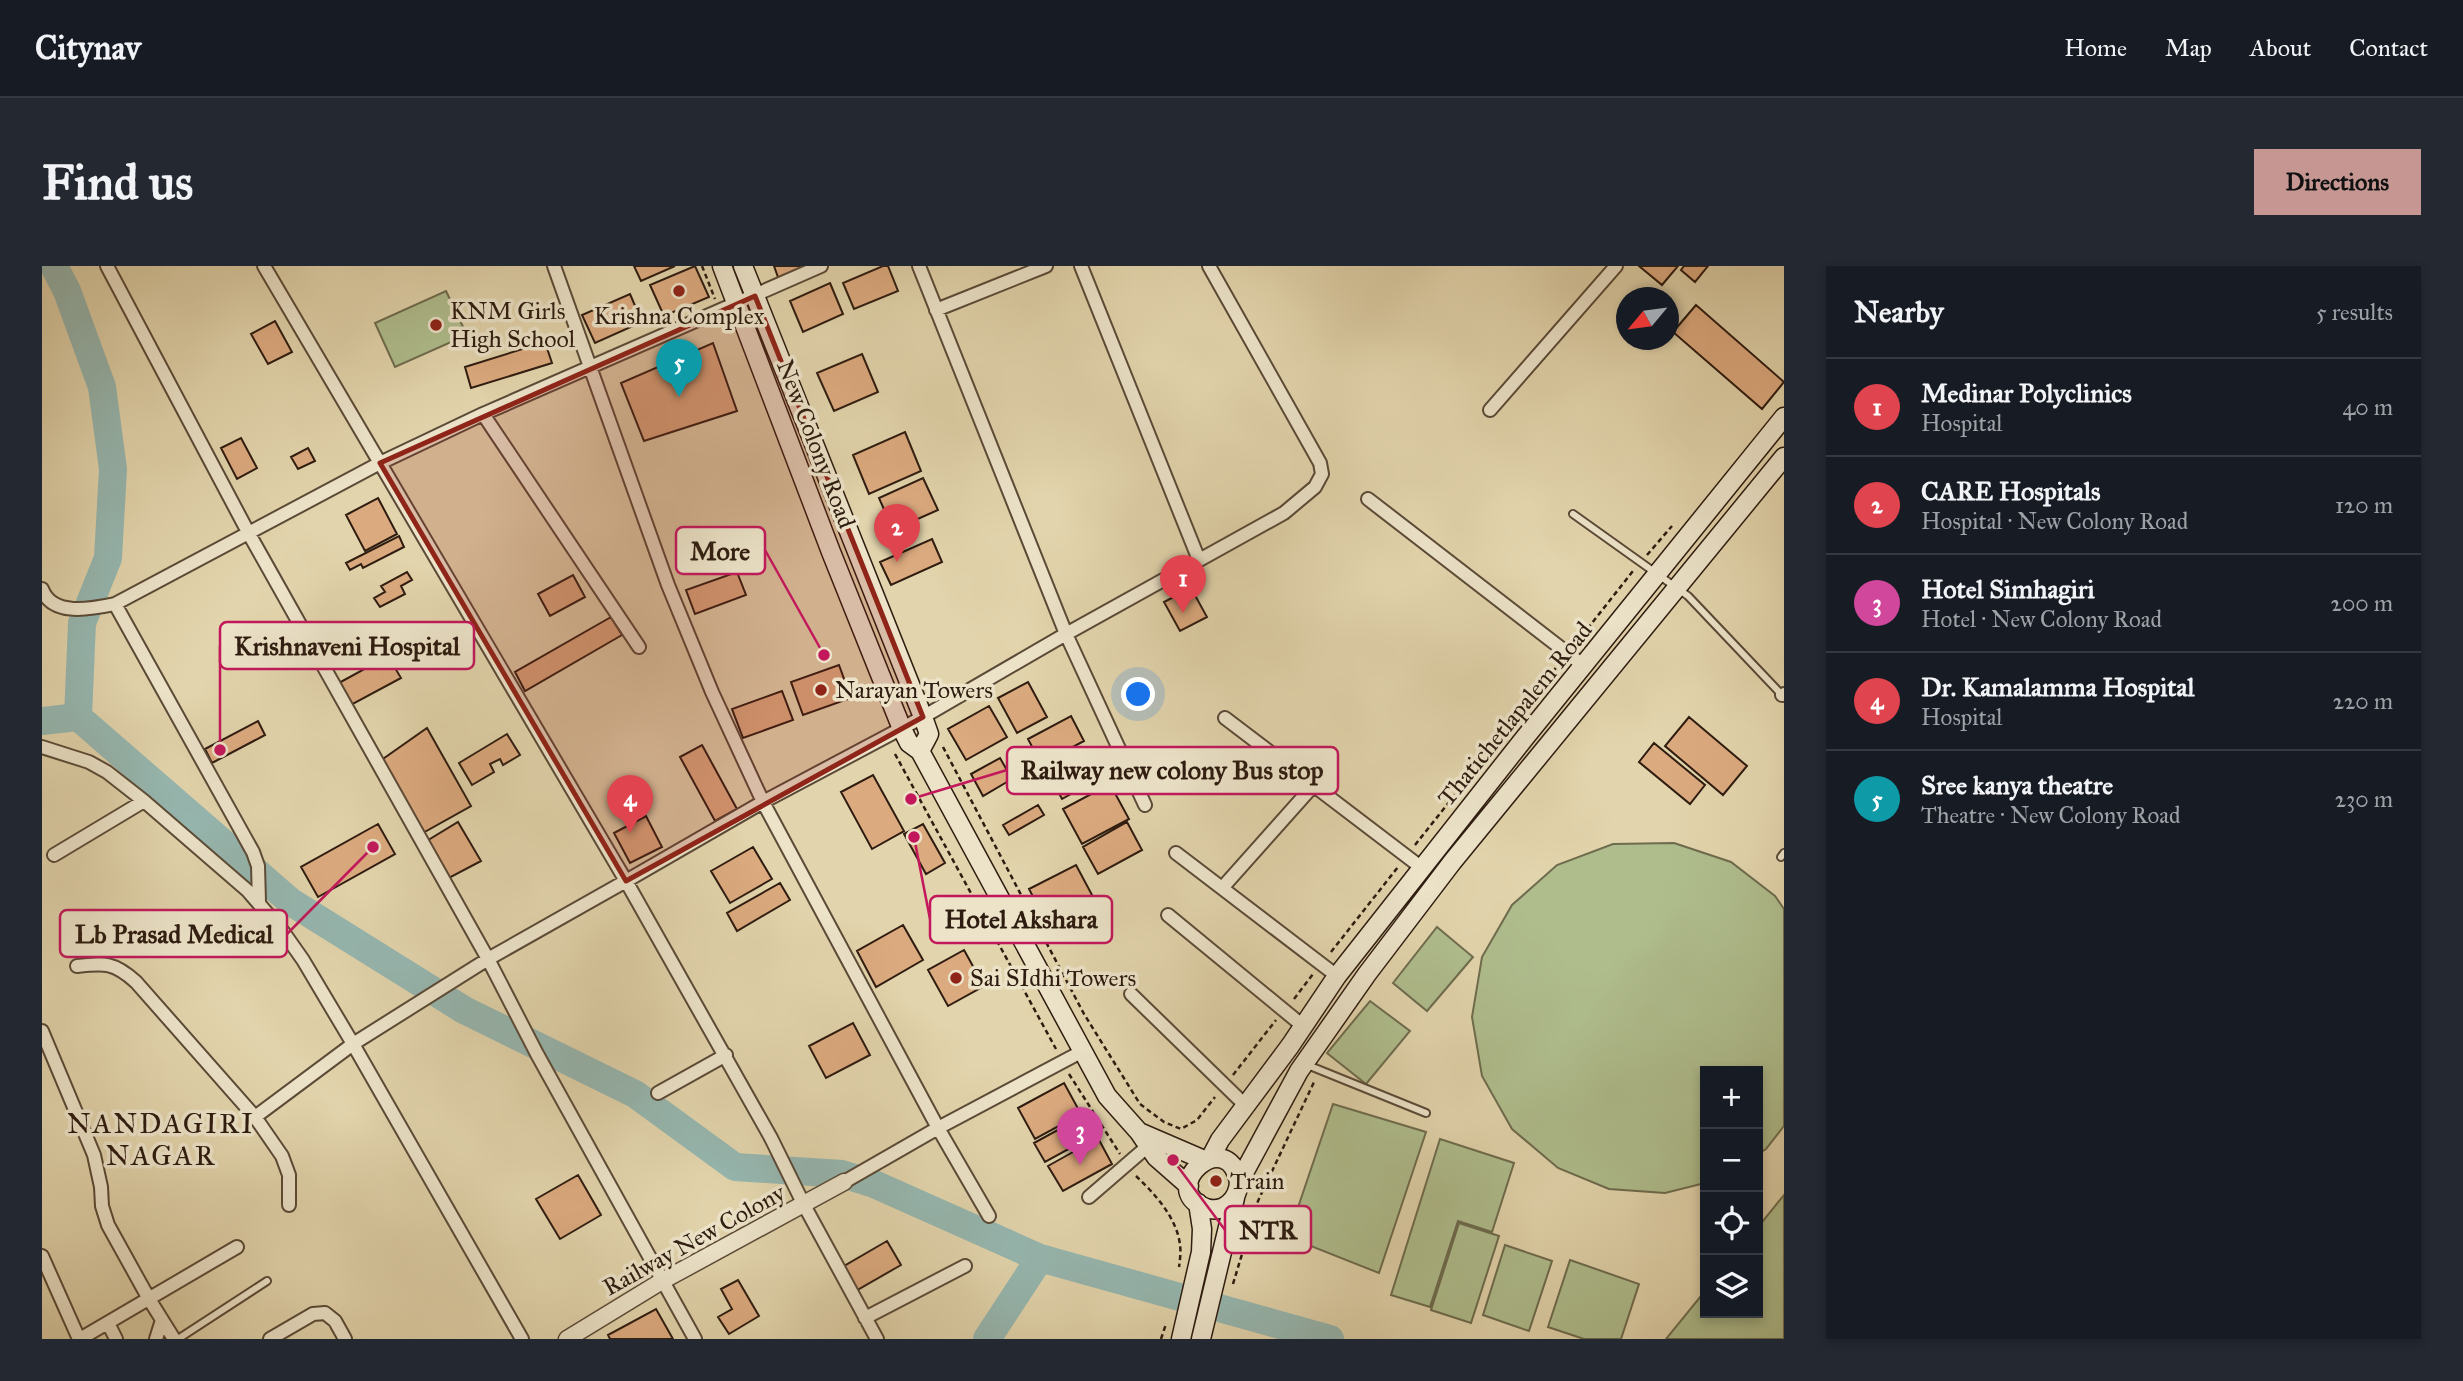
<!DOCTYPE html>
<html lang="en">
<head>
<meta charset="utf-8">
<style>
  :root { --surface:#171b24; --page:#242831; --text:#f1f3f6; --muted:#9ea1a6; --line:#363941; --accent:#c59692 }
  body { margin:0; font-family:"IM FELL Great Primer",serif; background:var(--page); color:var(--text) }
  .controls { position:absolute; right:21px; bottom:21px; display:grid; overflow:hidden; border-radius:0px; box-shadow:0 4px 10px #0003 }
  .controls button { width:63px; height:63px; display:grid; place-items:center; padding:0; border:0; border-bottom:2px solid var(--line); background:var(--surface); color:var(--text); font:35px sans-serif }
  .compass { position:absolute; left:1574px; top:21px; width:63px; height:63px; border-radius:50%; background:var(--surface); box-shadow:0 4px 10px #0003; rotate:241deg }
  .you { position:absolute; left:1097px; top:429px; width:24px; height:24px; margin:-18px; border:5px solid #fff; border-radius:50%; background:#1a73e8; box-shadow:0 0 0 10px #1a73e833 }
  .badge { display:grid; place-items:center; width:46px; height:46px; border-radius:50%; background:var(--accent); color:#fff; font-size:23px; font-weight:700 }
  .pin { position:absolute; translate:-50% -58px; filter:drop-shadow(0 2px 4px #0008) }
  .pin::after { content:''; position:absolute; top:37px; width:24px; height:21px; background:inherit; clip-path:polygon(0 0,100% 0,50% 100%) }
  .list { margin:0; padding:0; list-style:none }
  h2 { display:flex; justify-content:space-between; align-items:center; height:91px; margin:0; padding:0 28px; font-size:30px }
  h2 small { font-size:23px; font-weight:400; color:var(--muted) }
  .list li { display:grid; grid-template-columns:46px 1fr auto; gap:21px; align-items:center; box-sizing:border-box; height:98px; padding:0 28px; border-top:2px solid var(--line) }
  .list b { display:block; font-size:26px; white-space:nowrap }
  .list p { margin:0; font-size:23px; white-space:nowrap; color:var(--muted) }
  .list em { font-size:23px; font-style:normal; color:var(--muted) }
  .icon { flex:none; width:38px; height:38px; fill:none; stroke:currentColor; stroke-width:2; stroke-linecap:round; stroke-linejoin:round }
  .map { position:relative; flex:none; width:1742px; height:1073px; overflow:hidden; border-radius:0px }
  header { display:flex; align-items:center; gap:42px; box-sizing:border-box; height:98px; padding:0 35px; background:var(--surface); border-bottom:2px solid var(--line) }
  header strong { font-size:33px }
  nav { display:flex; gap:38px; margin-inline-start:auto; font-size:24px }
  .intro { display:flex; align-items:center; justify-content:space-between; box-sizing:border-box; height:168px; padding:0 42px }
  h1 { margin:0; font-size:49px }
  .button { padding:18px 32px; border-radius:0px; background:var(--accent); color:#111; font-size:24px; font-weight:700 }
  main { display:flex; gap:42px; padding:0 42px }
  aside { flex:1; background:var(--surface); border-radius:0px; box-shadow:0 4px 10px #0003 }
  .map>svg:first-child { display:block }
</style>
</head>
<body>
<header>
<strong>Citynav</strong>
<nav><a>Home</a><a>Map</a><a>About</a><a>Contact</a></nav>
</header>
<div class="intro"><h1>Find us</h1><a class="button">Directions</a></div>
<main>
<div class="map">
<svg width="1742" height="1073" viewBox="0 0 1742 1073">
  <rect width="100%" height="100%" fill="#e2d4ac"/>
  <filter id="stains"><feTurbulence type="fractalNoise" baseFrequency=".00286" numOctaves="4"/><feColorMatrix values="0 0 0 0 .2 0 0 0 0 .09 0 0 0 0 .02 0 0 0 .5 -.17"/></filter>
  <radialGradient id="worn" r=".72"><stop offset=".6" stop-color="#630" stop-opacity="0"/><stop offset="1" stop-color="#630" stop-opacity=".3"/></radialGradient>
  <path fill="#afbd8d" stroke="#6e6c4e" stroke-width="2" d="M404 25 425 69 353 101 333 57Z
    M1632 577 1689 596 1733 630 1742 643V860L1724 883 1716 888V805H1663V917L1623 927 1567 923 1516 902 1470 863 1440 810 1430 751 1440 691 1470 639 1515 599 1571 578Z
    M1395 661 1431 691 1385 745 1351 717Z
    M1328 735 1368 765 1324 818 1285 787Z
    M1291 838 1384 866 1337 1007 1246 971Z
    M1398 873 1472 897 1450 966 1416 955 1388 1041 1349 1029Z
    M1742 929V1073H1624L1663 1025V1047H1716V961Z
    M1417 957 1457 970 1429 1057 1389 1044Z
    M1463 979 1510 995 1487 1065 1441 1049Z
    M1528 994 1597 1018 1579 1073H1542L1506 1061Z"/>
  <g fill="none" stroke-linecap="round" stroke-linejoin="round">
    <path stroke="#96b7b0" stroke-width="28" d="M12 0 25 25 60 121 71 203 66 292 40 357 36 451
      M0 455 36 451 249 636 422 744 593 828 693 901 800 908 832 918 998 992 1288 1073
      M945 1073 998 992"/>
  </g>
  <path fill="#dcaa7f" stroke="#2e1c10" stroke-width="2" d="M592 0H633L599 15Z
    M653 0 667 31 622 50 608 19Z
    M732 0H770L737 14Z
    M841 0H846L856 25 812 43 801 17Z
    M1597 0H1636L1620 19Z
    M1642 0H1666L1653 16 1639 4Z
    M788 17 801 48 761 66 748 35Z
    M588 28 600 56 553 77 540 49Z
    M1654 39 1742 116 1720 143 1631 66Z
    M233 55 250 86 226 98 209 68Z
    M503 76 510 97 429 122 423 101Z
    M671 77 695 145 602 175 579 117Z
    M820 88 836 126 792 145 775 107Z
    M863 166 879 205 827 228 811 189Z
    M199 172 215 202 195 213 179 182Z
    M266 182 273 195 256 203 249 191Z
    M881 212 896 244 851 264 837 232Z
    M336 232 355 268 323 285 304 249Z
    M357 270 362 281 321 302 319 298 308 304 304 297Z
    M890 273 900 296 849 319 838 296Z
    M365 306 370 314 359 320 363 328 338 341 332 332 343 326 339 320Z
    M695 306 704 329 653 348 644 324Z
    M531 309 543 331 508 350 496 328Z
    M1149 322 1165 351 1138 365 1122 336Z
    M569 351 580 369 483 425 473 406Z
    M346 390 359 412 307 440 295 418Z
    M797 399 809 432 761 449 749 416Z
    M986 416 1005 451 975 467 956 432Z
    M740 425 751 454 701 472 690 443Z
    M947 440 965 471 924 494 906 463Z
    M1029 450 1042 475 999 498 986 473Z
    M1647 451 1705 500 1681 529 1623 480Z
    M216 455 223 469 170 497 163 483Z
    M385 462 429 540 379 568 338 495Z
    M465 468 478 489 461 499 458 493 448 498 452 506 430 519 417 497Z
    M1612 477 1663 519 1648 538 1597 496Z
    M660 479 695 543 673 555 638 491Z
    M1047 485 1061 510 1020 533 1006 507Z
    M958 492 970 513 941 530 929 508Z
    M831 509 862 565 830 583 799 526Z
    M1068 518 1087 553 1040 578 1021 543Z
    M996 539 1002 549 967 569 961 559Z
    M604 550 620 581 588 597 572 567Z
    M416 556 439 595 405 613 383 576Z
    M1085 556 1100 584 1056 608 1041 581Z
    M336 558 353 588 276 631 259 601Z
    M881 558 903 597 884 608 862 568Z
    M711 581 730 613 688 637 669 605Z
    M1034 599 1057 642 1010 667 987 623Z
    M738 617 748 634 695 665 685 647Z
    M861 659 881 694 834 721 815 685Z
    M922 684 942 720 906 740 886 704Z
    M811 757 828 789 784 812 767 780Z
    M1022 817 1039 848 993 873 976 842Z
    M1043 849 1054 868 1003 896 992 877Z
    M1056 872 1070 898 1021 925 1006 900Z
    M536 909 559 949 518 973 494 933Z
    M845 975 859 999 810 1027 797 1003Z
    M696 1014 717 1050 687 1068 676 1051 690 1043 679 1023Z
    M614 1043 631 1073H568L566 1069Z"/>
  <g fill="none" stroke-linecap="round" stroke-linejoin="round">
    <defs>
      <path id="service" d="M1531 248 1646 330 1741 430
        M1739 591 1742 587
        M1263 798 1384 847
        M136 1073 225 1015"/>
      <path id="minor" d="M65 0 206 266 446 693 584 615 222 0
        M512 0 626 319 670 426 721 536 896 862 947 950
        M1039 0 1157 294
        M894 44 1004 0
        M1448 144 1574 0
        M441 148 597 381
        M1326 233 1542 400
        M0 323C10 351 49 343 73 338
        M1740 429 1742 428
        M1183 452 1380 602
        M0 481 47 496 65 506 102 535 206 625 242 667 261 694 311 778 213 851
        M1103 539 1024 368 1242 247 1273 221 1280 208 1278 197 1167 0
        M1134 587 1295 710
        M12 589 102 535
        M1181 621 1271 520
        M217 636 216 600 211 586 73 338 338 197 441 148 779 0
        M1126 649 1261 760
        M35 700C63 697 72 696 94 716L213 851 240 890 247 909V939
        M1089 728 1204 840
        M0 765 52 889 59 921 60 940 66 959 107 1033 132 1073
        M616 827 684 789
        M802 916 896 862 1039 786
        M1047 931 1106 880
        M0 990 37 1073
        M823 1052 923 1000
        M66 1057 74 1073
        M38 1073 195 981
        M114 1073 120 1054
        M228 1073 271 1048 283 1047 293 1055 303 1073
        M480 1073 311 778 446 693 495 788 653 1073
        M835 1073 762 939 729 872 584 615 721 536 881 451 1024 368 877 0"/>
      <path id="tertiary" d="M525 1073 620 1015 802 916"/>
      <path id="secondary" d="M680 0 789 286 860 463 867 477 878 485 1065 830 1097 866 1114 891 1147 920
        M701 0 881 451 887 468 878 485
        M1097 866 1162 894
        M1168 893 1178 874 1248 780 1295 710 1481 474 1742 151
        M1197 916C1185 857 1113 923 1164 942 1182 948 1196 933 1197 916L1257 805 1325 708 1411 595 1742 191
        M1139 1073 1159 986 1160 963 1156 937
        M1159 1073 1193 932"/>
    </defs>
    <use href="#service" stroke="#5b4a37" stroke-width="10"/>
    <use href="#minor" stroke="#5b4a37" stroke-width="16"/>
    <use href="#tertiary" stroke="#5b4a37" stroke-width="19"/>
    <use href="#secondary" stroke="#2e1c10" stroke-width="21"/>
    <path stroke="#2e1c10" stroke-width="2.5" stroke-dasharray="5 3.5" stroke-linecap="butt" d="M660 0 673 33
      M1605 289 1630 260
      M1535 376 1591 305
      M901 481 1042 748 1098 838 1122 856 1139 863 1155 854 1173 831
      M853 488 1014 783
      M1373 579 1517 398
      M1289 686 1356 601
      M1252 733 1271 708
      M1027 808 1078 888
      M1191 809 1234 754
      M1094 910C1113 928 1135 952 1138 979 1139 986 1138 994 1137 1001
      M1191 1018 1216 935 1273 814
      M1119 1073 1124 1058"/>
    <use href="#service" stroke="#ece3c9" stroke-width="6"/>
    <use href="#minor" stroke="#ece3c9" stroke-width="12"/>
    <use href="#tertiary" stroke="#ece3c9" stroke-width="16"/>
    <use href="#secondary" stroke="#ece3c9" stroke-width="18"/>
  </g>
  <path fill="#8f2418" fill-opacity="0.2" stroke="#8f2418" stroke-width="5" stroke-linejoin="round" d="M713 30 881 451 584 615 338 197Z"/>
  <g fill="#8f2418" stroke="#ece3c9" stroke-width="2.5">
    <circle cx="637" cy="25" r="7"/>
    <circle cx="394" cy="59" r="7"/>
    <circle cx="779" cy="424" r="7"/>
    <circle cx="914" cy="712" r="7"/>
    <circle cx="1174" cy="915" r="7"/>
  </g>
  <g text-anchor="middle" stroke-width="7" stroke-linejoin="round" paint-order="stroke">
    <g font-size="24" fill="#2e1c10" stroke="#ece3c9" text-anchor="start">
      <text x="408" y="53">KNM Girls<tspan x="408" dy="28">High School</tspan></text>
      <text x="637" y="58" text-anchor="middle">Krishna Complex</text>
      <text x="793" y="432">Narayan Towers</text>
      <text x="928" y="720">Sai SIdhi Towers</text>
      <text x="1188" y="923">Train</text>
    </g>
    <g font-size="24" fill="#2e1c10" stroke="#ece3c9">
      <text transform="translate(774 178) rotate(69)" y="8">New Colony Road</text>
      <text transform="translate(1473 448) rotate(-51)" y="8">Thatichetlapalem Road</text>
      <text transform="translate(652 974) rotate(-29)" y="8">Railway New Colony</text>
    </g>
    <g font-size="28" letter-spacing="2" fill="#2e1c10" stroke="#ece3c9">
      <text x="119" y="867">NANDAGIRI<tspan x="119" dy="32">NAGAR</tspan></text>
    </g>
  </g>
  <path fill="none" stroke="#c2185b" stroke-width="2.5" d="M782 389L723 284M178 484L178 380M869 533L965 504M872 571L888 653M331 581L245 668M1131 894L1183 964"/>
  <g fill="#c2185b" stroke="#ece3c9" stroke-width="2.5">
    <circle cx="782" cy="389" r="7"/>
    <circle cx="178" cy="484" r="7"/>
    <circle cx="869" cy="533" r="7"/>
    <circle cx="872" cy="571" r="7"/>
    <circle cx="331" cy="581" r="7"/>
    <circle cx="1131" cy="894" r="7"/>
  </g>
  <g fill="#ece3c9" stroke="#c2185b" stroke-width="2.5">
    <rect x="634" y="261" width="89" height="47" rx="7"/>
    <rect x="178" y="356" width="254" height="47" rx="7"/>
    <rect x="965" y="481" width="331" height="47" rx="7"/>
    <rect x="888" y="630" width="182" height="47" rx="7"/>
    <rect x="18" y="644" width="227" height="47" rx="7"/>
    <rect x="1183" y="940" width="86" height="47" rx="7"/>
  </g>
  <g font-size="26" text-anchor="middle" font-weight="bold" fill="#2e1c10">
    <text x="678" y="294">More</text>
    <text x="305" y="389">Krishnaveni Hospital</text>
    <text x="1130" y="513">Railway new colony Bus stop</text>
    <text x="979" y="662">Hotel Akshara</text>
    <text x="132" y="677">Lb Prasad Medical</text>
    <text x="1226" y="973">NTR</text>
  </g>
  <rect width="100%" height="100%" filter="url(#stains)"/>
  <rect width="100%" height="100%" fill="url(#worn)"/>
</svg>
<div class="controls">
<button>+</button>
<button>−</button>
<button><svg class="icon" aria-label="locate" viewBox="0 0 24 24"><circle cx="12" cy="12" r="6"/><path d="M12 2v4M12 18v4M2 12h4M18 12h4"/></svg></button>
<button><svg class="icon" aria-label="layers" viewBox="0 0 24 24"><path d="M12 4l9 5-9 5-9-5zM3 14l9 5 9-5"/></svg></button>
</div>
<svg class="compass" viewBox="-18 -18 36 36"><path d="M0-13l5 13h-10z" fill="#e53935"/><path d="M0 13l5-13h-10z" fill="#9ea1a6"/></svg>
<div class="you"></div>
<div class="pin badge" style="left:1141px;top:347px;background:#e0444e">1</div>
<div class="pin badge" style="left:855px;top:296px;background:#e0444e">2</div>
<div class="pin badge" style="left:1038px;top:899px;background:#d1479c">3</div>
<div class="pin badge" style="left:588px;top:567px;background:#e0444e">4</div>
<div class="pin badge" style="left:637px;top:131px;background:#0f9aa8">5</div>
</div>
<aside>
<h2>Nearby<small>5 results</small></h2>
<ul class="list">
<li><span class="badge" style="background:#e0444e">1</span><div><b>Medinar Polyclinics</b><p>Hospital</p></div><em>40 m</em></li>
<li><span class="badge" style="background:#e0444e">2</span><div><b>CARE Hospitals</b><p>Hospital · New Colony Road</p></div><em>120 m</em></li>
<li><span class="badge" style="background:#d1479c">3</span><div><b>Hotel Simhagiri</b><p>Hotel · New Colony Road</p></div><em>200 m</em></li>
<li><span class="badge" style="background:#e0444e">4</span><div><b>Dr. Kamalamma Hospital</b><p>Hospital</p></div><em>220 m</em></li>
<li><span class="badge" style="background:#0f9aa8">5</span><div><b>Sree kanya theatre</b><p>Theatre · New Colony Road</p></div><em>230 m</em></li>
</ul>
</aside>
</main>
</body>
</html>
